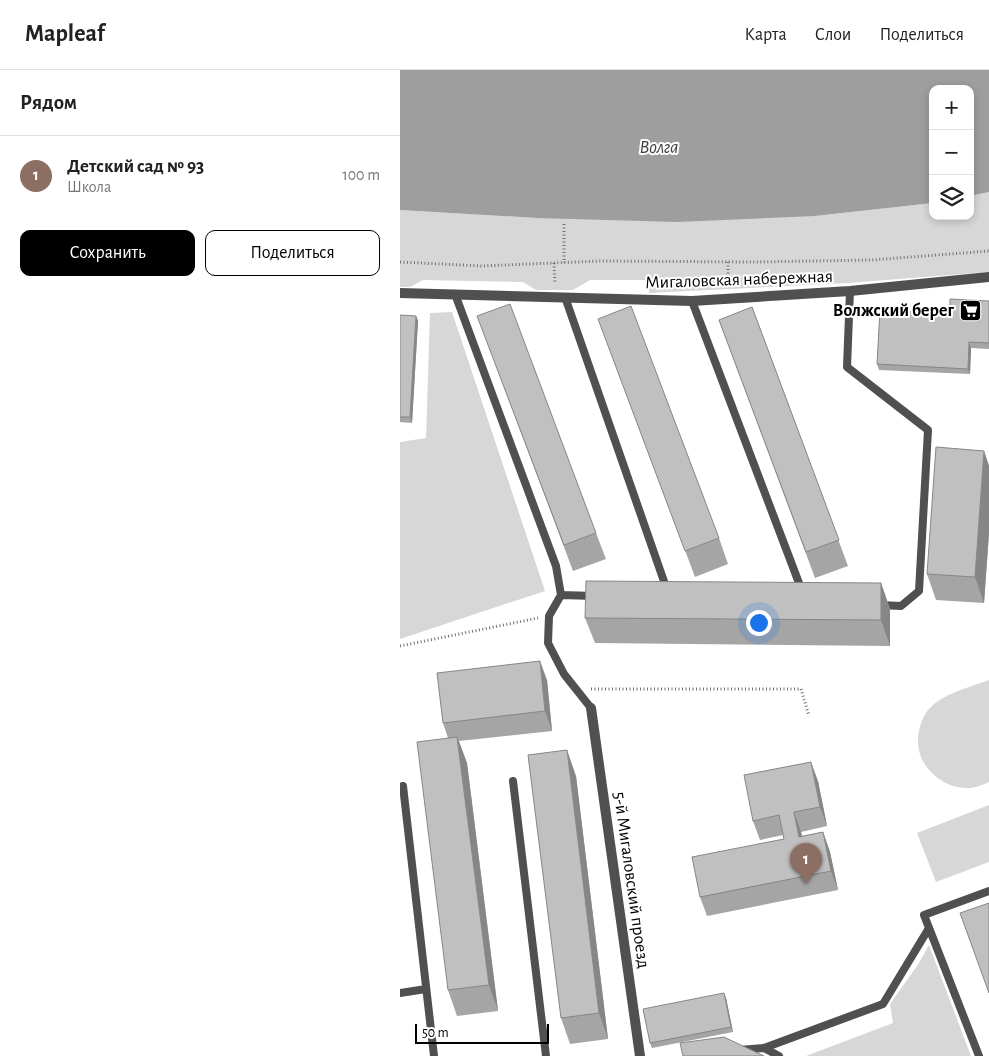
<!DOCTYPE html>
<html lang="ru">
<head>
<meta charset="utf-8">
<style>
  :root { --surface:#fff; --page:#f2f2f2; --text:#222; --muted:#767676; --line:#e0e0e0; --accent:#000 }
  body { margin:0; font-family:"Alegreya Sans",sans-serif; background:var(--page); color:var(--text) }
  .controls { position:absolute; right:15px; top:15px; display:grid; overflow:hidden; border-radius:10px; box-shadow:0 2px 8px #0003 }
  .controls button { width:45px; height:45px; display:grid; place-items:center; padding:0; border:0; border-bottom:1px solid var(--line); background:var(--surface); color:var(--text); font:25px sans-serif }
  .scale { position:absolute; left:15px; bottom:12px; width:134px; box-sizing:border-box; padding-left:5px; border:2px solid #000; border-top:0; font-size:14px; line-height:18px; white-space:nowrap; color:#000; -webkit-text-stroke:4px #fff; paint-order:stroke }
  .you { position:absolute; left:358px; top:552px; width:18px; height:18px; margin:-12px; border:4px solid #fff; border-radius:50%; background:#1a73e8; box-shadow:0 0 0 8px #1a73e833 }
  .badge { display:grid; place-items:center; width:32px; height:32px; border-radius:50%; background:var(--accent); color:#fff; font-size:16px; font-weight:700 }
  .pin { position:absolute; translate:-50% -41px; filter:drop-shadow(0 1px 2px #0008) }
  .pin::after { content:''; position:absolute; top:26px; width:18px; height:15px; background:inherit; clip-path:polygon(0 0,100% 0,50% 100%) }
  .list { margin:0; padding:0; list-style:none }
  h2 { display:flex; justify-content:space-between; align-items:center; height:65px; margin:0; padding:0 20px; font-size:21px }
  h2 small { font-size:16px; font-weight:400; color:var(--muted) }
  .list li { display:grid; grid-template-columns:32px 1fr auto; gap:15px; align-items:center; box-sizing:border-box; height:80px; padding:0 20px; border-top:1px solid var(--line) }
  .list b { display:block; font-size:19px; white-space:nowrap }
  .list p { margin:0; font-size:16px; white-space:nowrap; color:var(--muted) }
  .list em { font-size:16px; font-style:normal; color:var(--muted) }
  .actions { display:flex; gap:10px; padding:15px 20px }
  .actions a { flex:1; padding:11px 0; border:1px solid var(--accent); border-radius:10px; text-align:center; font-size:18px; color:var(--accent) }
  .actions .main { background:var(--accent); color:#fff }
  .icon { flex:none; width:28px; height:28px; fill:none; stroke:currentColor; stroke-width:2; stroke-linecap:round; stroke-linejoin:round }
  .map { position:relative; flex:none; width:589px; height:986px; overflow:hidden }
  header { display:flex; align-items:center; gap:30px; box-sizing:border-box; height:70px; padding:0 25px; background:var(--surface); border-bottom:1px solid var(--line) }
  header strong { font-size:24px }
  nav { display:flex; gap:28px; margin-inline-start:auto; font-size:18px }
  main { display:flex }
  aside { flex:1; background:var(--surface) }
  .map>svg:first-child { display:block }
</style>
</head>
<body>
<header>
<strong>Mapleaf</strong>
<nav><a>Карта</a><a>Слои</a><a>Поделиться</a></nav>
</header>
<main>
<aside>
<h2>Рядом<small></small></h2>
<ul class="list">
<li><span class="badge" style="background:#8d6e63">1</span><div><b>Детский сад № 93</b><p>Школа</p></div><em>100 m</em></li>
</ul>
<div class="actions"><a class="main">Сохранить</a><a>Поделиться</a></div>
</aside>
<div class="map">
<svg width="589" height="986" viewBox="0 0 589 986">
  <rect width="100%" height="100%" fill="#fff"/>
  <path fill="#d7d7d7" d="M589 122V202L448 213 249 223V210H190L173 220H136L123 212 23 210 10 217H0V140L137 148 415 146 533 133V146H570V126Z
    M52 242 145 521 0 569V372L26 368 30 243Z
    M589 610V712C583 715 577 717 571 718 540 720 512 692 519 661 521 651 525 642 533 635 546 623 573 616 589 610Z
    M589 735V792L536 812 517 763Z
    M529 875 571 986H406L493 953 490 934 519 893Z"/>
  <path fill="#9e9e9e" d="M0 0H589V122L570 126V19H533V133L415 146 277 152 137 148 0 140Z"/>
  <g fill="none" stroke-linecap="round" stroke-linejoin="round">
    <path stroke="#727272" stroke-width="3" stroke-dasharray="1 2.5" stroke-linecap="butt" d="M164 154V193
      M0 192 82 196 201 191 353 192 472 190 589 181
      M328 192V216
      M154 193 155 214
      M0 576 138 548
      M191 619H401L409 646"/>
    <path stroke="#505050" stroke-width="8" d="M450 221 447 297 528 360 519 521 501 536 480 535
      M55 224 156 496 161 525 149 546 148 573 164 604 191 638
      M165 227 267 520
      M292 231 402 521
      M161 525 194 526
      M113 711 146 986
      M3 716 34 986
      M0 923 26 919
      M364 978 379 986
      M339 980 364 978 483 934 529 858
      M579 986 524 845 589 821"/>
    <path stroke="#505050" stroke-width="10" d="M0 223 292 231 450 221 589 207
      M191 638 240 986"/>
  </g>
  <path fill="#a5a5a5" d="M589 231V279L571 278 570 304 479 300 477 294 550 244Z
    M352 237 448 496 415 508 319 250Z
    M0 245 16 246 18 251 12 353 0 352Z
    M87 272 196 463 206 489 173 501Z
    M208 275 319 468 328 494 295 507Z
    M584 381 589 396V463L584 533 536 530 527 504Z
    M481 513 490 539V576L195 573 185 548Z
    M147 610 152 661 59 671 67 693 98 941 57 946 48 920V668L43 653Z
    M176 706 208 969 170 974 161 948Z
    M418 711 427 756 401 762 402 766 423 762 430 782 438 820 307 846 300 827 384 769 383 765 360 770 353 751Z
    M326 928 333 962 252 978 250 973Z"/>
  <path fill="#868686" d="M16 246 18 251 12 353 10 347Z
    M569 272 571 278 570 304 568 299Z
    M584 381 589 396V463L584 533 575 507Z
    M481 513 490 539V576L481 550Z
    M140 591 147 610 152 661 145 641Z
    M57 667 67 693 98 941 89 915Z
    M167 680 176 706 208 969 199 943Z
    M411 692 418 711 427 756 420 737Z
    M394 742 401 762 406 786 399 767Z
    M423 762 430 782 438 820 431 801Z
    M324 923 326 928 333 962 331 957Z"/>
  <path fill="#c0c0c0" stroke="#868686" d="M550 229 589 231V273L569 272 568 299 477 294 480 240 550 244Z
    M110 234 196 463 164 475 77 246Z
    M231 236 319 468 285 481 198 249Z
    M352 237 439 470 406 482 319 250Z
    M0 245 16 246 10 347H0Z
    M536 377 584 381 575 507 527 504Z
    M186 511 481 513V550L185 548Z
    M140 591 145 641 43 653 37 603Z
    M57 667 89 915 48 920 17 672Z
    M167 680 199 943 161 948 128 685Z
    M411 692 420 737 394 742 399 767 423 762 431 801 300 827 292 787 384 769 379 745 353 751 344 705Z
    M589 833V923L560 843Z
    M324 923 331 957 250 973 243 939Z
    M324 967 364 986H283L280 973Z"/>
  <defs>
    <symbol id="supermarket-square" viewBox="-11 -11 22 22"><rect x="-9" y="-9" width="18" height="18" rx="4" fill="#000" stroke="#fff"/><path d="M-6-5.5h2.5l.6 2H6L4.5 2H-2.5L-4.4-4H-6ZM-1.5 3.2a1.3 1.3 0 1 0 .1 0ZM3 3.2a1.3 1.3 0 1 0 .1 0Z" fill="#fff"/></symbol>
  </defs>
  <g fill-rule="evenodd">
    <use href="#supermarket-square" x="558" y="228" width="25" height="25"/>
  </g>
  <g text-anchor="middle" stroke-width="4" stroke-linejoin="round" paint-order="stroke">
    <g font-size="18" fill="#000" stroke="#fff">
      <text transform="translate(339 209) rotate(-2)" y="6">Мигаловская набережная</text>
      <text transform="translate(232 810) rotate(82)" y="6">5-й Мигаловский проезд</text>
    </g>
    <g font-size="18" font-weight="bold" fill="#000" stroke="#fff" text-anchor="end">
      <text x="554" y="246">Волжский берег</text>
    </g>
    <g font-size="19" font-style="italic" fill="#3f3f3f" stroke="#fff">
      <text x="259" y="83">Волга</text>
    </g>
  </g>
</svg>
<div class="controls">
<button>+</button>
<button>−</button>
<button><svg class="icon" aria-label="layers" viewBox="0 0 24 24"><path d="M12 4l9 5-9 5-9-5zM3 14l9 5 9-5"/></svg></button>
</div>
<div class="scale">50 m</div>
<div class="you"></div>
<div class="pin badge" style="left:406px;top:814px;background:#8d6e63">1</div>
</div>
</main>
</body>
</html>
